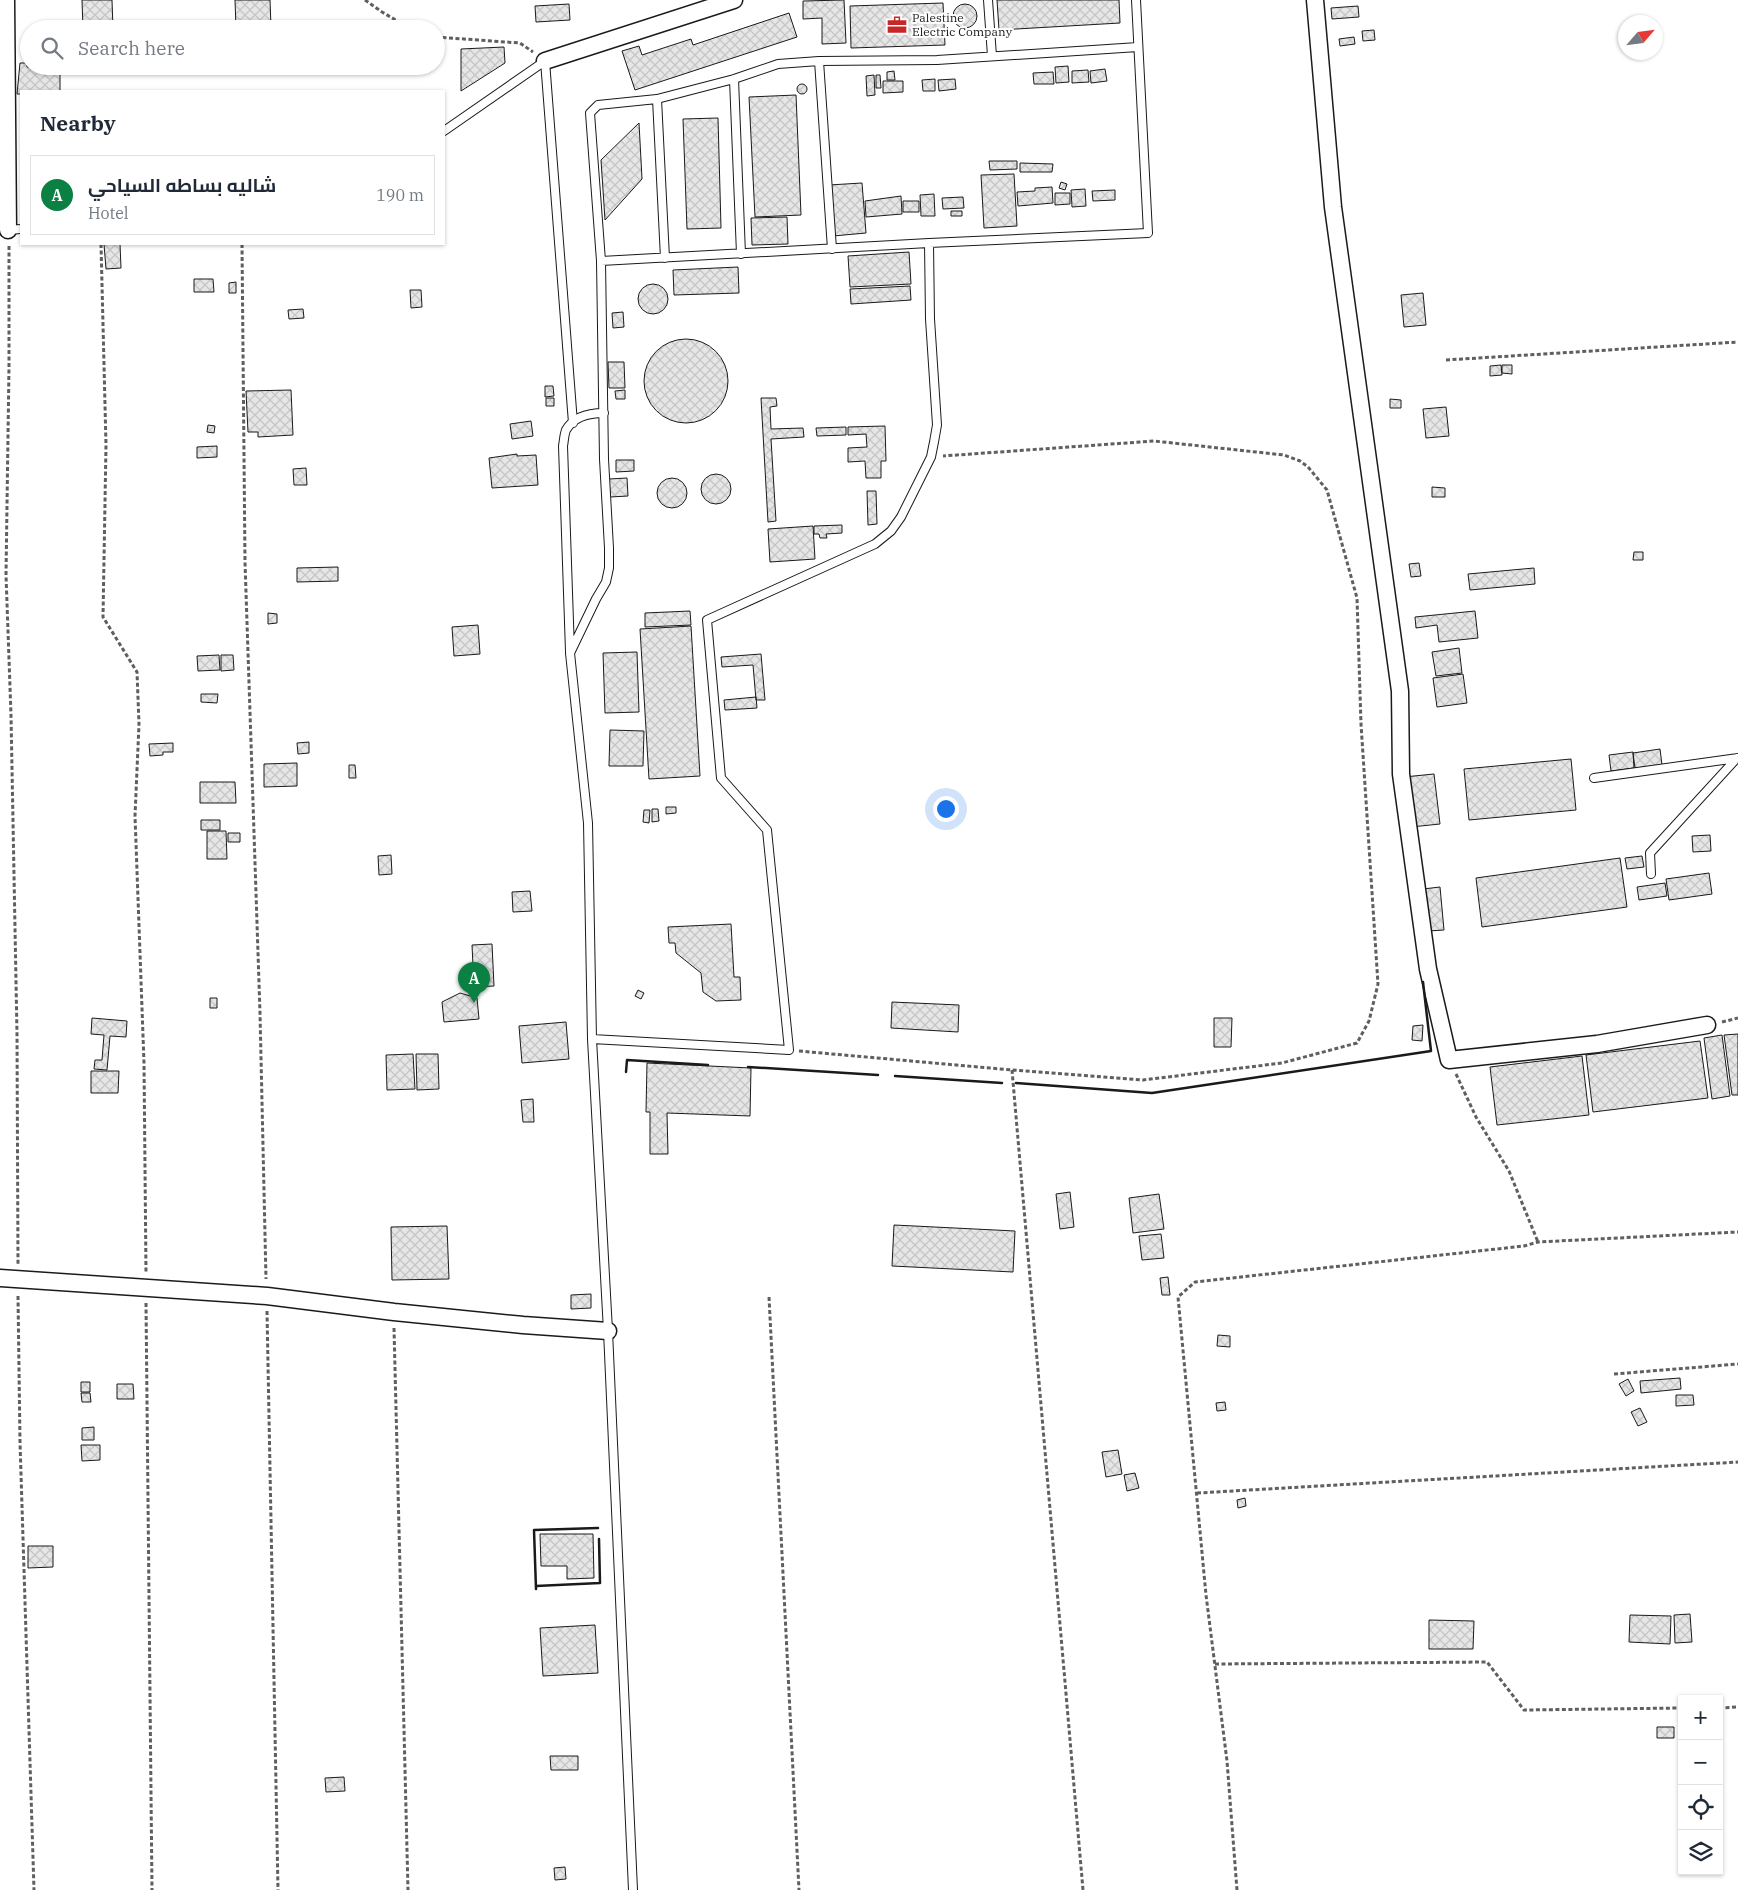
<!DOCTYPE html>
<html lang="en">
<head>
<meta charset="utf-8">
<style>
  :root { --surface:#fff; --page:#f2f2f3; --text:#1f2937; --muted:#747a83; --line:#e0e1e3; --accent:#0b8043 }
  body { margin:0; font-family:"IBM Plex Serif",Cairo,serif; background:var(--page); color:var(--text) }
  .controls { position:absolute; right:15px; bottom:15px; display:grid; overflow:hidden; border-radius:0px; box-shadow:0 1px 4px #0004 }
  .controls button { width:45px; height:45px; display:grid; place-items:center; padding:0; border:0; border-bottom:1px solid var(--line); background:var(--surface); color:var(--text); font:25px sans-serif }
  .compass { position:absolute; left:1618px; top:15px; width:45px; height:45px; border-radius:50%; background:var(--surface); box-shadow:0 1px 4px #0004; rotate:62deg }
  .you { position:absolute; left:945px; top:808px; width:18px; height:18px; margin:-12px; border:4px solid #fff; border-radius:50%; background:#1a73e8; box-shadow:0 0 0 8px #1a73e833 }
  .badge { display:grid; place-items:center; width:32px; height:32px; border-radius:50%; background:var(--accent); color:#fff; font-size:16px; font-weight:700 }
  .pin { position:absolute; translate:-50% -41px; filter:drop-shadow(0 1px 2px #0008) }
  .pin::after { content:''; position:absolute; top:26px; width:18px; height:15px; background:inherit; clip-path:polygon(0 0,100% 0,50% 100%) }
  .list { margin:0; padding:0; list-style:none }
  h2 { display:flex; justify-content:space-between; align-items:center; height:65px; margin:0; padding:0 20px; font-size:21px }
  h2 small { font-size:16px; font-weight:400; color:var(--muted) }
  .list li { display:grid; grid-template-columns:32px 1fr auto; gap:15px; align-items:center; box-sizing:border-box; height:80px; margin:0 10px 10px; padding:0 10px; border:1px solid var(--line); border-radius:0px }
  .list b { display:block; font-size:19px; white-space:nowrap }
  .list p { margin:0; font-size:16px; white-space:nowrap; color:var(--muted) }
  .list em { font-size:16px; font-style:normal; color:var(--muted) }
  .icon { flex:none; width:28px; height:28px; fill:none; stroke:currentColor; stroke-width:2; stroke-linecap:round; stroke-linejoin:round }
  .map { position:relative; flex:none; width:1738px; height:1890px; overflow:hidden }
  .search { position:absolute; background:var(--surface); box-shadow:0 1px 4px #0004; left:20px; top:20px; width:425px; height:55px; display:flex; align-items:center; gap:12px; box-sizing:border-box; padding:0 18px; border-radius:28px; color:var(--muted); font-size:19px }
  .panel { position:absolute; background:var(--surface); box-shadow:0 1px 4px #0004; left:20px; top:90px; width:425px; height:155px; border-radius:0px }
  .map>svg:first-child { display:block }
</style>
</head>
<body>
<div class="map">
<svg width="1738" height="1890" viewBox="0 0 1738 1890">
  <defs>
    <pattern id="building-cross-hatch" width="8" height="8" patternUnits="userSpaceOnUse" patternTransform="scale(1.25)"><rect width="8" height="8" fill="#e6e6e6"/><path d="M0 0l8 8M0 8l8-8" fill="none" stroke="#c5c5c5"/></pattern>
  </defs>
  <rect width="100%" height="100%" fill="#fff"/>
  <path fill="url(#building-cross-hatch)" stroke="#1a1a1a" d="M82 0H112L113 29H83Z
    M235 0H270L271 27 236 28Z
    M844 0 846 43 822 44V18L803 19V1Z
    M997 0H1119L1120 23 999 30Z
    M943 3 945 45 851 48 850 6Z
    M953 16a12 12 0 1 1 24 0a12 12 0 1 1-24 0Z
    M569 4 570 20 536 22 535 6Z
    M1358 6 1359 17 1332 19 1331 8Z
    M789 13 797 37 635 90 622 51 639 46 642 55 691 39 693 45Z
    M1374 30 1375 40 1363 41 1362 31Z
    M1354 37 1355 44 1340 46 1339 39Z
    M504 47 505 63 461 91V49Z
    M20 63H27V67L60 68V91H21V94H17Z
    M1068 66 1069 82 1056 83 1055 67Z
    M1105 69 1107 81 1091 83 1090 71Z
    M1088 70 1089 82 1072 83V71Z
    M894 71 895 80H887V72Z
    M1053 72 1054 84H1034L1033 73Z
    M874 75 875 95 867 96 866 76Z
    M876 75H880L881 88H876Z
    M935 79V91H923L922 80Z
    M955 79 956 89 939 91 938 80Z
    M883 81H903V92L883 93Z
    M797 89a5 5 0 1 1 10 0a5 5 0 1 1-10 0Z
    M796 95 801 215 755 217 749 97Z
    M718 118 721 228 687 229 683 119Z
    M639 123 642 179 605 220 601 160Z
    M989 161H1017V169L990 170Z
    M1020 163 1053 164 1052 172H1020Z
    M1014 174 1017 226 984 228 981 175Z
    M1061 182 1067 184 1065 190 1059 188Z
    M862 183 866 233 833 236 829 185Z
    M1052 187 1053 203 1018 206 1017 192 1035 191V188Z
    M1085 189 1086 206 1072 207 1071 190Z
    M1115 190V200L1093 201 1092 191Z
    M1055 193H1070V204L1055 205Z
    M934 194 935 216H921L920 195Z
    M901 196 902 214 866 217 865 201Z
    M963 197 964 208 943 209 942 198Z
    M903 201H919V212H903Z
    M951 211H962V216H951Z
    M787 217 788 244 752 245 751 218Z
    M104 244H120L121 268 106 269Z
    M909 252 911 284 850 287 848 256Z
    M738 267 739 293 674 295 673 270Z
    M194 279H213L214 292H194Z
    M236 282V293H229V283Z
    M638 299a15 15 0 1 1 30 0a15 15 0 1 1-30 0Z
    M910 286 911 300 851 304 850 289Z
    M410 290H421L422 307 411 308Z
    M1423 293 1426 325 1404 327 1401 295Z
    M303 309 304 318 289 319 288 310Z
    M623 312 624 327 613 328 612 313Z
    M644 381a42 42 0 1 1 84 0a42 42 0 1 1-84 0Z
    M608 362H624L625 388H609Z
    M1501 365 1502 375 1490 376V366Z
    M1502 365H1512V374L1502 373Z
    M545 386H553L554 396 545 397Z
    M291 390 293 435 258 437V432H248L246 391Z
    M625 390V399H616L615 391Z
    M546 398H554V406H546Z
    M761 398H776L777 406 770 407 771 429 803 428 804 437 771 439 776 521 768 522Z
    M1390 399 1401 400V408H1390Z
    M1446 407 1449 436 1426 438 1423 409Z
    M531 421 533 436 512 439 510 424Z
    M208 425 215 426 214 433 207 432Z
    M885 426 886 461H881V478H866L865 461 848 462V448L867 447 866 434 848 435V427Z
    M846 427V435L817 436 816 428Z
    M217 446V457L197 458V447Z
    M517 454V456L536 455 538 485 492 488 489 458Z
    M616 460H634V471L616 472Z
    M306 468 307 485H294L293 469Z
    M701 489a15 15 0 1 1 30 0a15 15 0 1 1-30 0Z
    M627 478 628 496 610 497 609 479Z
    M657 493a15 15 0 1 1 30 0a15 15 0 1 1-30 0Z
    M1432 487 1445 488V497H1432Z
    M867 491H876L877 524 868 525Z
    M842 525V533L826 534 827 538H820L819 534H814V526Z
    M813 526 815 559 770 562 768 529Z
    M1634 552H1643V560H1633Z
    M1419 563 1421 576 1411 577 1409 564Z
    M338 567V581L297 582V568Z
    M1534 568 1535 584 1470 590 1468 574Z
    M690 611 691 625 645 627V613Z
    M1475 611 1478 638 1439 642 1437 625 1416 628 1415 617Z
    M268 613 277 614V623L268 624Z
    M478 625 480 654 454 656 452 627Z
    M691 626 700 776 649 779 640 629Z
    M1459 648 1462 673 1436 676 1432 652Z
    M637 652 639 712 605 713 603 653Z
    M761 654 765 700H756L753 665 722 667 721 657Z
    M219 655 220 670 198 671 197 656Z
    M221 655H233L234 670 221 671Z
    M1463 674 1467 703 1437 707 1433 678Z
    M201 694H218L217 703 201 702Z
    M756 697 757 708 725 710 724 700Z
    M610 730 644 731 643 766H609Z
    M309 742V753L298 754 297 743Z
    M173 743V752H163V755L150 756 149 744Z
    M1660 749 1662 765 1635 768 1633 753Z
    M1633 752 1634 768 1611 771 1609 755Z
    M1571 759 1576 810 1469 820 1464 769Z
    M297 763V786L264 787V764Z
    M349 765H355L356 778H349Z
    M1434 774 1440 824 1411 827 1404 777Z
    M200 782H235L236 803H200Z
    M666 807H676V813L666 814Z
    M652 809H658L659 821 652 822Z
    M644 810H650L649 823 643 822Z
    M201 820H220V830H201Z
    M207 831H226L227 859H207Z
    M228 833H240V842H228Z
    M1710 835 1711 851 1693 852 1692 836Z
    M391 855 392 874 379 875 378 856Z
    M1642 856 1644 867 1627 869 1625 858Z
    M1620 858 1627 907 1482 927 1476 878Z
    M1709 873 1712 894 1669 900 1666 879Z
    M1665 883 1667 896 1639 900 1637 887Z
    M1440 887 1444 930 1428 931 1423 889Z
    M530 891 532 911 513 912 512 892Z
    M731 924 734 977H740L741 1000 716 1001 703 992 701 973 676 953 675 943H669L668 927Z
    M492 944 494 986 474 987 472 945Z
    M638 990 644 993 641 999 635 996Z
    M460 993 477 998 479 1019 444 1022 442 1002Z
    M210 998H217V1008H210Z
    M892 1002 959 1005 958 1032 891 1028Z
    M92 1018 127 1021 126 1037 110 1036 107 1070 94 1069 95 1060H102L104 1035 91 1034Z
    M1214 1018H1232L1231 1047H1214Z
    M566 1022 569 1059 522 1063 519 1026Z
    M1423 1025 1422 1041 1412 1040 1413 1026Z
    M1738 1034V1095H1732L1724 1035Z
    M1722 1035 1730 1096 1712 1099 1704 1038Z
    M1700 1041 1708 1098 1593 1112 1586 1055Z
    M413 1054 415 1089 387 1090 386 1055Z
    M416 1054H438L439 1089 417 1090Z
    M1582 1056 1589 1115 1497 1125 1490 1067Z
    M647 1063 751 1068 750 1116 667 1113 668 1154H650V1112H646Z
    M91 1071H119L118 1093H91Z
    M533 1099 534 1122H523L521 1100Z
    M1070 1192 1074 1227 1060 1229 1056 1194Z
    M1159 1194 1164 1229 1133 1233 1129 1198Z
    M894 1225 1015 1231 1013 1272 892 1266Z
    M447 1226 449 1279 392 1280 391 1227Z
    M1161 1234 1164 1258 1142 1260 1139 1236Z
    M1168 1277 1170 1295H1162L1160 1278Z
    M591 1294V1308L571 1309V1295Z
    M1218 1335 1230 1336V1347L1217 1346Z
    M1680 1378 1681 1389 1641 1393 1640 1381Z
    M1628 1379 1634 1391 1626 1396 1619 1384Z
    M81 1382H90V1392H81Z
    M117 1384H133L134 1399H117Z
    M81 1393H90L91 1402H82Z
    M1676 1395H1693L1694 1405 1676 1406Z
    M1225 1402 1226 1410 1217 1411 1216 1403Z
    M1640 1408 1647 1422 1638 1426 1631 1412Z
    M94 1427V1440H82V1428Z
    M81 1445H100V1460L82 1461Z
    M1118 1450 1122 1474 1106 1477 1102 1452Z
    M1135 1473 1139 1488 1127 1491 1124 1475Z
    M1245 1498 1246 1506 1238 1508 1237 1500Z
    M540 1534H593L594 1578 567 1579V1566H541Z
    M28 1546H53V1567L28 1568Z
    M1690 1614 1692 1642 1675 1643 1674 1615Z
    M1630 1615 1671 1616 1670 1644 1629 1642Z
    M1429 1620 1474 1621 1473 1649H1429Z
    M595 1625 598 1673 543 1676 540 1628Z
    M1657 1727H1674V1738H1657Z
    M550 1756H578V1770H551Z
    M344 1777 345 1791 326 1792 325 1778Z
    M565 1867 566 1879 555 1880 554 1868Z"/>
  <g fill="none" stroke-linecap="round" stroke-linejoin="round">
    <defs>
      <path id="service" d="M988 0 992 56
        M1136 0 1148 233 929 243 601 261 590 113 598 105 657 99 734 79 778 64 819 61 937 60 1138 47
        M545 61 573 423
        M819 61 832 249
        M734 79 741 254
        M657 99 665 258
        M444 131 545 61
        M7 230 21 229
        M601 261 604 459 609 548V568L606 582 596 599 570 653 588 823 592 1039 608 1331 633 1890
        M570 651 563 446C564 441 564 435 566 430 574 416 590 413 604 413
        M1594 778 1738 758
        M1651 874 1650 853 1737 758
        M592 1039 789 1050 767 830 721 778 707 620 875 544 891 531 901 517 931 457 934 442 937 425 930 319 929 243"/>
      <path id="minor" d="M6 0 8 230
        M1315 0 1333 207 1400 691 1401 774 1428 969 1449 1060 1597 1044 1707 1025
        M545 61 734 0
        M0 1278 267 1296 394 1312 523 1325 608 1331"/>
    </defs>
    <use href="#service" stroke="#1a1a1a" stroke-width="10"/>
    <use href="#minor" stroke="#1a1a1a" stroke-width="19"/>
    <path stroke="#5f5f5f" stroke-width="3" stroke-dasharray="4 2.5" stroke-linecap="butt" d="M365 0 382 12 411 29
      M436 37 520 43 533 52
      M101 244 106 445 103 617 137 672 139 724 135 816 144 1063 146 1272
      M242 244 245 562 260 1013 266 1279
      M9 246V366L6 575 11 715 17 1034 18 1265
      M1446 360 1738 342
      M1722 1022 1738 1018
      M799 1051 1012 1070 1143 1080 1282 1063 1357 1043 1369 1021 1378 984 1361 724 1357 598 1327 490 1308 467 1300 461 1284 455 1154 441 943 456
      M1012 1070 1083 1890
      M1456 1074 1476 1117 1509 1171 1538 1242
      M18 1296 20 1442 34 1890
      M769 1297 799 1890
      M146 1303 152 1890
      M267 1311 278 1890
      M394 1328 408 1890
      M1614 1374 1738 1364
      M1197 1493 1738 1462
      M1215 1664 1487 1662 1524 1710 1682 1708
      M1719 1708 1738 1707
      M1237 1890 1227 1761 1206 1595 1178 1297 1195 1282 1524 1246 1538 1242 1738 1232"/>
    <use href="#service" stroke="#fff" stroke-width="8"/>
    <use href="#minor" stroke="#fff" stroke-width="16"/>
    <path stroke="#1a1a1a" stroke-width="2.5" d="M748 1067 878 1075
      M626 1072 627 1060 708 1065
      M895 1076 1002 1083
      M1016 1083 1152 1093 1431 1051 1423 982
      M598 1528 534 1530 536 1589V1586L600 1583 599 1539"/>
  </g>
  <defs>
    <symbol id="office-bare" viewBox="-9 -9 18 18"><path d="M-6-3h4V-5.5h4V-3h4V5H-6ZM-1-4.5V-3h2v-1.5ZM-6 0V1H6V0Z" fill="#c62828" stroke="#fff" stroke-width="2.5" paint-order="stroke"/></symbol>
  </defs>
  <g fill-rule="evenodd">
    <use href="#office-bare" x="883" y="11" width="28" height="28"/>
  </g>
  <g text-anchor="middle" stroke-width="4" stroke-linejoin="round" paint-order="stroke">
    <g font-size="12" fill="#1a1a1a" stroke="#fff" text-anchor="start">
      <text x="912" y="22">Palestine<tspan x="912" dy="14">Electric Company</tspan></text>
    </g>
  </g>
</svg>
<div class="controls">
<button>+</button>
<button>−</button>
<button><svg class="icon" aria-label="locate" viewBox="0 0 24 24"><circle cx="12" cy="12" r="6"/><path d="M12 2v4M12 18v4M2 12h4M18 12h4"/></svg></button>
<button><svg class="icon" aria-label="layers" viewBox="0 0 24 24"><path d="M12 4l9 5-9 5-9-5zM3 14l9 5 9-5"/></svg></button>
</div>
<svg class="compass" viewBox="-18 -18 36 36"><path d="M0-13l5 13h-10z" fill="#e53935"/><path d="M0 13l5-13h-10z" fill="#747a83"/></svg>
<div class="you"></div>
<div class="pin badge" style="left:474px;top:1003px">A</div>
<div class="search"><svg class="icon" aria-label="search" viewBox="0 0 24 24"><circle cx="10" cy="10" r="6"/><path d="M15 15l6 6"/></svg>Search here</div>
<section class="panel">
<h2>Nearby<small></small></h2>
<ul class="list">
<li><span class="badge">A</span><div><b>شاليه بساطه السياحي</b><p>Hotel</p></div><em>190 m</em></li>
</ul>
</section>
</div>
</body>
</html>
